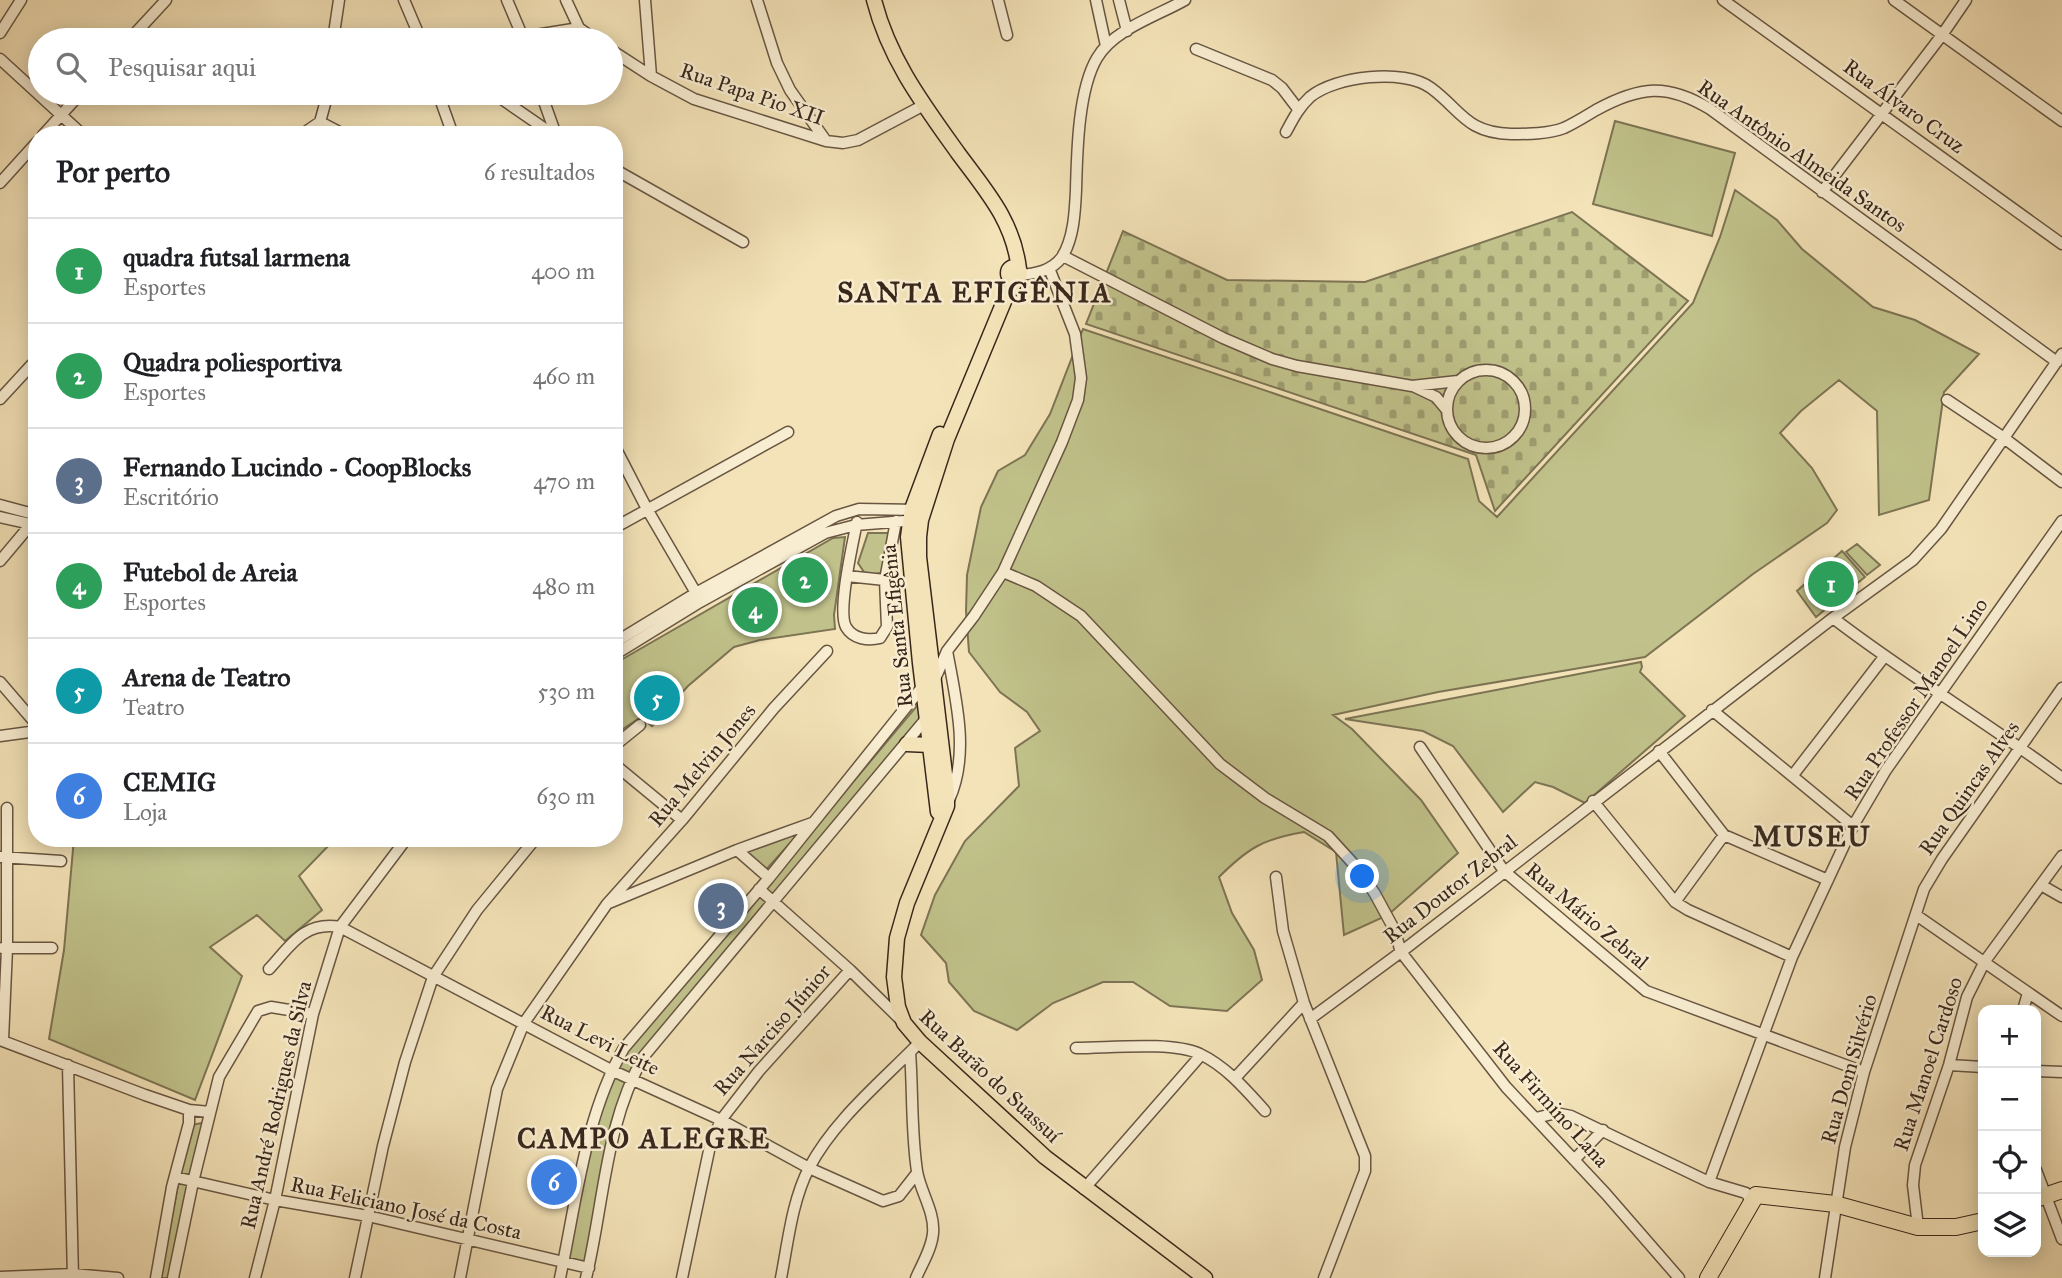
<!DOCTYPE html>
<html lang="pt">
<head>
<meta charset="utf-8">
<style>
  :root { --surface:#fff; --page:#f2f2f2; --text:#202124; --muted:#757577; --line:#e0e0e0; --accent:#8f2418 }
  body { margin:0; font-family:"IM FELL Great Primer",serif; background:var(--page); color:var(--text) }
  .controls { position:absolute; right:21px; bottom:21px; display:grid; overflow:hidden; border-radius:14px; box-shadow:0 4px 18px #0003 }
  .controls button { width:63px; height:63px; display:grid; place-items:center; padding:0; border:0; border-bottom:2px solid var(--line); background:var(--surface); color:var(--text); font:35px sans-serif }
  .you { position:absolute; left:1363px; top:877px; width:24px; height:24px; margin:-18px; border:5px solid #fff; border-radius:50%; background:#1a73e8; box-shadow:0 0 0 10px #1a73e833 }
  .badge { display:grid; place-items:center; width:46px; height:46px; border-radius:50%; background:var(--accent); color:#fff; font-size:23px; font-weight:700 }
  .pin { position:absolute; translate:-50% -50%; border:4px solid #fff; box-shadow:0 2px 7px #0006 }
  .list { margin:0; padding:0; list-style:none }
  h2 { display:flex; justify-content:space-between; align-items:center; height:91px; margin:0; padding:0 28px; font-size:30px }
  h2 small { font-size:23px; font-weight:400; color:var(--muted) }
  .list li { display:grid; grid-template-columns:46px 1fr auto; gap:21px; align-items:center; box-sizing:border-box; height:105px; padding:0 28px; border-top:2px solid var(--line) }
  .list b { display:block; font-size:26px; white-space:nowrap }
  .list p { margin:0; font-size:23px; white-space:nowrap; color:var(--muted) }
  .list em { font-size:23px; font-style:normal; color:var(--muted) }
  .icon { flex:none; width:38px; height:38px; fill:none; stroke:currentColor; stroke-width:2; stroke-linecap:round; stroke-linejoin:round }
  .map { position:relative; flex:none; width:2062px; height:1278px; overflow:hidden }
  .search { position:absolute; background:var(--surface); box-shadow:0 4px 18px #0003; left:28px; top:28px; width:595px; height:77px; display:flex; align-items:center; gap:18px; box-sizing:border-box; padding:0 24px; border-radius:38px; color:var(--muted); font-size:26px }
  .panel { position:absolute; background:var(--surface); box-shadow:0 4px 18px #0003; left:28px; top:126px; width:595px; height:721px; border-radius:28px }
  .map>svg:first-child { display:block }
</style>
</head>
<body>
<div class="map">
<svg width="2062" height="1278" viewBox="0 0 2062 1278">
  <defs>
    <pattern id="cemetery-stones" width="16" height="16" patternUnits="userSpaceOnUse" patternTransform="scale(1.75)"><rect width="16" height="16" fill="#c1c28b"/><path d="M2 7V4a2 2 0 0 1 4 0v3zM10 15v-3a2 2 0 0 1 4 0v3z" fill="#9e9e71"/></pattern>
  </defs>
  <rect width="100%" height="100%" fill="#f4e3b8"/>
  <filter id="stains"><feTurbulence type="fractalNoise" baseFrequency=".00286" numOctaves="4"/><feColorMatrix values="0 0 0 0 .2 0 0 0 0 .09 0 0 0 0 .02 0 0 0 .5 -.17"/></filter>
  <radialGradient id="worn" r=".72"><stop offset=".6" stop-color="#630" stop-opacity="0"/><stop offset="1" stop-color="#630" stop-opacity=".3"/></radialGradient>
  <path fill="#c1c28b" stroke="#7d7454" stroke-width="2" d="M1615 121 1735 153 1712 236 1593 204Z
    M1735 190 1777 220 1802 249 1873 307 1915 320 1979 354 1944 392 1929 500 1879 515 1877 411 1839 380 1801 411 1780 433 1812 468 1837 510 1827 523 1753 574 1645 657 1438 692 1333 715 1352 729 1421 800 1458 853 1388 915 1344 935 1336 852 1304 832C1263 839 1248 848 1219 877L1232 913 1254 950 1262 980 1227 1011 1170 1006 1133 982H1103L1053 1003 1017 1030 974 1011 949 982 946 963 921 935 935 895 965 841 1019 786 1015 748 1040 731 1027 712 1000 692 969 652 966 611 967 575 981 507 998 471 1025 455 1050 414 1083 329 1468 459 1479 501 1497 517 1693 303 1720 237Z
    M868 533H892L881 573 869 575 864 572 858 563Z
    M845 537 834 615 835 629 760 640 734 647 688 686 652 726 641 717 614 735V664L833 538Z
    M1857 544 1880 565 1867 575 1846 552Z
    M1842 551 1865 577 1816 617 1797 591Z
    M1641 662 1642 667 1640 672 1685 716 1585 803 1553 787 1535 782 1503 812 1453 746 1423 731 1345 719Z
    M921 701 923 715 774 898 764 888Z
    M801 831 764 872 747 851Z
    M74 838H336L299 876 322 910 285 941 257 915 210 947 242 976 195 1100 49 1039 64 950Z
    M758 890 769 900 632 1075 617 1067 641 1028Z
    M614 1075 627 1082 611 1123 586 1263 565 1259 598 1116Z
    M206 1122 191 1176 180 1175 192 1125Z
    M179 1180 188 1181 170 1278H160Z"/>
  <path fill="url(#cemetery-stones)" stroke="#7d7454" stroke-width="2" d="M1572 212 1688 301 1495 511 1476 455 1086 324 1123 231 1227 280 1365 282Z"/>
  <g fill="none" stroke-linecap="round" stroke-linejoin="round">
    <defs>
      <path id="minor" d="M404 0 421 40
        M507 0 524 40
        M566 0 579 28 596 40
        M645 0 651 76
        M757 0 777 63 790 90 826 141
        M998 0 1007 35
        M1096 0 1106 46
        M1119 0 1127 31
        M1723 0 2062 244
        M1894 0 2062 121
        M0 33 21 0
        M523 37 579 28
        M129 40 166 0
        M333 40 339 0
        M1196 49 1272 80 1282 88 1298 109
        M611 50 651 76 694 99 826 141 843 143 858 140 924 105
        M0 59 83 135
        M438 93 453 135
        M493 93 554 135
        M541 93 556 135
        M320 122 345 135
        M1286 132C1293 119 1299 107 1310 97 1335 76 1404 68 1431 88 1461 110 1466 133 1511 134 1528 134 1548 134 1564 128 1575 123 1586 116 1596 110 1640 86 1667 83 1710 109L2057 362
        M43 135 81 93
        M301 135 320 122 328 93
        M614 169 743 242
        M0 183 37 142
        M1822 192 1942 35 1966 0
        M1063 256 1223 338 1272 359 1297 366 1412 386 1458 381
        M1019 275C1035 274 1052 271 1062 257 1074 238 1075 211 1076 190 1077 153 1078 90 1097 58 1114 29 1157 16 1185 0
        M1447 409a39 39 0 1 1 78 0a39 39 0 1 1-78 0Z
        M1415 387 1436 397 1446 409
        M0 399 37 359
        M1947 400 2004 438 2062 482
        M614 445 647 509 696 593
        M0 505 37 515
        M0 517 35 525
        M857 522C853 542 837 611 846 627 853 639 868 641 880 638L887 627 885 580 896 521
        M614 528 788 432
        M0 561 37 517
        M1003 572 1036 586 1081 616 1220 764 1265 798 1328 836 1360 871 1375 894 1394 929 1401 952 1506 1087 1606 1194 1679 1278
        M847 576 885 580
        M1833 618C1907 675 1987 722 2062 778
        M614 643 696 593 836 516 859 509 919 510
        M947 651C956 700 970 754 949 800
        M614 655 700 602 825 533 856 525 917 520
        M935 679 947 651 974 616 1003 572 1062 442 1078 400 1081 378 1075 334 1049 268
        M0 682 37 725
        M1712 710 1853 826
        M0 736 37 731
        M614 746 640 725
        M1420 747 1504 871 1646 991 1864 1072
        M1659 751 1724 835 1828 880
        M614 764 682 820
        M1793 775 1884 657
        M1593 801 1675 902 1688 910 1792 957
        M737 850 769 878
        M1 857 61 861
        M1276 877 1283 931 1304 1003 1365 1156V1171L1324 1278
        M2041 885 2062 897
        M759 889 850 970 901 1020
        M1675 902 1724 835
        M609 903 737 850 812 823
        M1916 915 2062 1016
        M2 948H52
        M269 969C291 945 304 921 340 927L611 1070 721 1120 809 1168 883 1201 899 1196 917 1173
        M2023 1010 2028 993
        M1310 1019 1401 952 1833 618 1913 560 1941 529 2062 354
        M0 1040 145 1095 189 1110 210 1112
        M3 1040 7 948V808
        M1076 1048C1110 1048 1171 1041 1200 1054 1227 1067 1246 1090 1265 1111
        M910 1052C913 1092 911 1131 917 1171 920 1191 935 1212 933 1233 932 1248 922 1264 916 1278
        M68 1065 73 1278
        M1949 1065 1983 1067
        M2036 1071 2062 1072
        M1235 1078 1304 1003
        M1536 1118 1556 1113 1571 1116 1709 1182 1746 1193 1752 1202
        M1574 1160 1603 1130
        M2036 1170 2062 1239
        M175 1177 275 1200 368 1216 589 1268
        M1709 1182 1792 957 1853 826 1886 770 2062 521
        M1084 1189 1201 1055
        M1918 1227 1913 1185 1915 1165 1949 1065 1967 997 1985 961 2062 856
        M0 1277 73 1274 118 1278
        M156 1278 172 1187 189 1123V1110
        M173 1278 193 1182 219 1077 258 1011 271 1007 313 1014
        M255 1278 275 1200 313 1014 340 927 407 838
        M355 1278 383 1146 405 1062 433 977 477 910 536 838
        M460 1278 497 1089 524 1023 607 904 682 820 774 708 827 651
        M560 1278C576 1203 585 1115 624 1048L769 878 923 686
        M586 1278C604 1204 605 1123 644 1056L930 714
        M682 1278 710 1146 721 1120 759 1071 850 970
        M781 1278C788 1242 792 1201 809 1168 834 1120 882 1081 920 1042
        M1825 1278 1845 1147 1864 1072 1924 889 1942 859 2062 688"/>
      <path id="major" d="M874 0C889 59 923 104 958 153 986 191 1013 220 1019 269
        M1008 273a6 6 0 1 1 12 0a6 6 0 1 1-12 0Z
        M1018 277 1005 299 947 439 921 520 919 537V557L947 791V806L907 903 897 938 894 977 898 1007 904 1023 920 1042 1045 1157 1205 1278
        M907 744 930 745
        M938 812 920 663 908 537 912 509 940 434"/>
      <path id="highway" d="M2036 1199 2062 1190
        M1708 1278 1756 1195 1835 1204 1918 1227H1956L1983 1221"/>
    </defs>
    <use href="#minor" stroke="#685643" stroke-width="13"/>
    <use href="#major" stroke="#39271c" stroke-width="17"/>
    <use href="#highway" stroke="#39271c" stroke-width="18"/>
    <use href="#minor" stroke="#f8edd1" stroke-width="10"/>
    <use href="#major" stroke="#f4e3b8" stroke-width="14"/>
    <use href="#highway" stroke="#f4e3b8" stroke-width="16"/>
  </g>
  <g text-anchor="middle" stroke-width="5" stroke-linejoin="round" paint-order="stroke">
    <g font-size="21" fill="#39271c" stroke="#f8edd1">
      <text transform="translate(752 94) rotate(19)" y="7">Rua Papa Pio XII</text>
      <text transform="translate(1904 106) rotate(36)" y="7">Rua Álvaro Cruz</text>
      <text transform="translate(1802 156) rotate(35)" y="7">Rua Antônio Almeida Santos</text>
      <text transform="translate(897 626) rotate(-96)" y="7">Rua Santa Efigênia</text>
      <text transform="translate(1916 699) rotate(-56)" y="7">Rua Professor Manoel Lino</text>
      <text transform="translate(702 765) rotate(-50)" y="7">Rua Melvin Jones</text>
      <text transform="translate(1969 788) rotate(-55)" y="7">Rua Quincas Alves</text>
      <text transform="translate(1450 889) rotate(-38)" y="7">Rua Doutor Zebral</text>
      <text transform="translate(1587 916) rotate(40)" y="7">Rua Mário Zebral</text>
      <text transform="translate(772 1030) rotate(-49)" y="7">Rua Narciso Júnior</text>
      <text transform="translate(600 1040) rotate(27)" y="7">Rua Levi Leite</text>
      <text transform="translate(1928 1064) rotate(-72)" y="7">Rua Manoel Cardoso</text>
      <text transform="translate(1849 1069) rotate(-74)" y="7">Rua Dom Silvério</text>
      <text transform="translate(990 1076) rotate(43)" y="7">Rua Barão do Suassuí</text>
      <text transform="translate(1551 1104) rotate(48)" y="7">Rua Firmino Lana</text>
      <text transform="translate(276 1105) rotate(-77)" y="7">Rua André Rodrigues da Silva</text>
      <text transform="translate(406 1208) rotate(12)" y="7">Rua Feliciano José da Costa</text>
    </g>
    <g font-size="28" font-weight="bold" letter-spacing="2" fill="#39271c" stroke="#f8edd1">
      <text x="975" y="302">SANTA EFIGÊNIA</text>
      <text x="1812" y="846">MUSEU</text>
      <text x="644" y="1148">CAMPO ALEGRE</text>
    </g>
  </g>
  <rect width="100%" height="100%" filter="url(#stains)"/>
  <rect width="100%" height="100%" fill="url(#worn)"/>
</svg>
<div class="controls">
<button>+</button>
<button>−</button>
<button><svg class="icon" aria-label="locate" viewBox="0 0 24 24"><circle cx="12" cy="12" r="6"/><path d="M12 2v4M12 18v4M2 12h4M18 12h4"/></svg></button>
<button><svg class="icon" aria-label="layers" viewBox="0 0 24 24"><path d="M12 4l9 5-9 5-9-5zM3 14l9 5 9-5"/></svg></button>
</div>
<div class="you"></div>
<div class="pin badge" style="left:1831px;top:584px;background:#2e9e5b">1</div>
<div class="pin badge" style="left:805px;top:580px;background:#2e9e5b">2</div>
<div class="pin badge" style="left:721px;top:906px;background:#5c6f8a">3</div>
<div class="pin badge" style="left:755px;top:610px;background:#2e9e5b">4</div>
<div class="pin badge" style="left:657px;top:698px;background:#0f9aa8">5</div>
<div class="pin badge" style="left:554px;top:1182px;background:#3f7fe0">6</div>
<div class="search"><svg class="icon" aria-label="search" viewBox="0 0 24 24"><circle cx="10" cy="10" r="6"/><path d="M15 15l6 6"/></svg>Pesquisar aqui</div>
<section class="panel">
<h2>Por perto<small>6 resultados</small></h2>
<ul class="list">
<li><span class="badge" style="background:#2e9e5b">1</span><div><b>quadra futsal larmena</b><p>Esportes</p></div><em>400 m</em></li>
<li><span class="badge" style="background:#2e9e5b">2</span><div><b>Quadra poliesportiva</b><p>Esportes</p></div><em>460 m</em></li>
<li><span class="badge" style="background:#5c6f8a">3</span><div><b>Fernando Lucindo - CoopBlocks</b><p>Escritório</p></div><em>470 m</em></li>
<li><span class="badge" style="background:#2e9e5b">4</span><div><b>Futebol de Areia</b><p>Esportes</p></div><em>480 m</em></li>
<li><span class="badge" style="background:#0f9aa8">5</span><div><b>Arena de Teatro</b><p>Teatro</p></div><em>530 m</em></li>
<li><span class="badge" style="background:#3f7fe0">6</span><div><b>CEMIG</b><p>Loja</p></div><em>630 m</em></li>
</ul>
</section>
</div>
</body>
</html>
